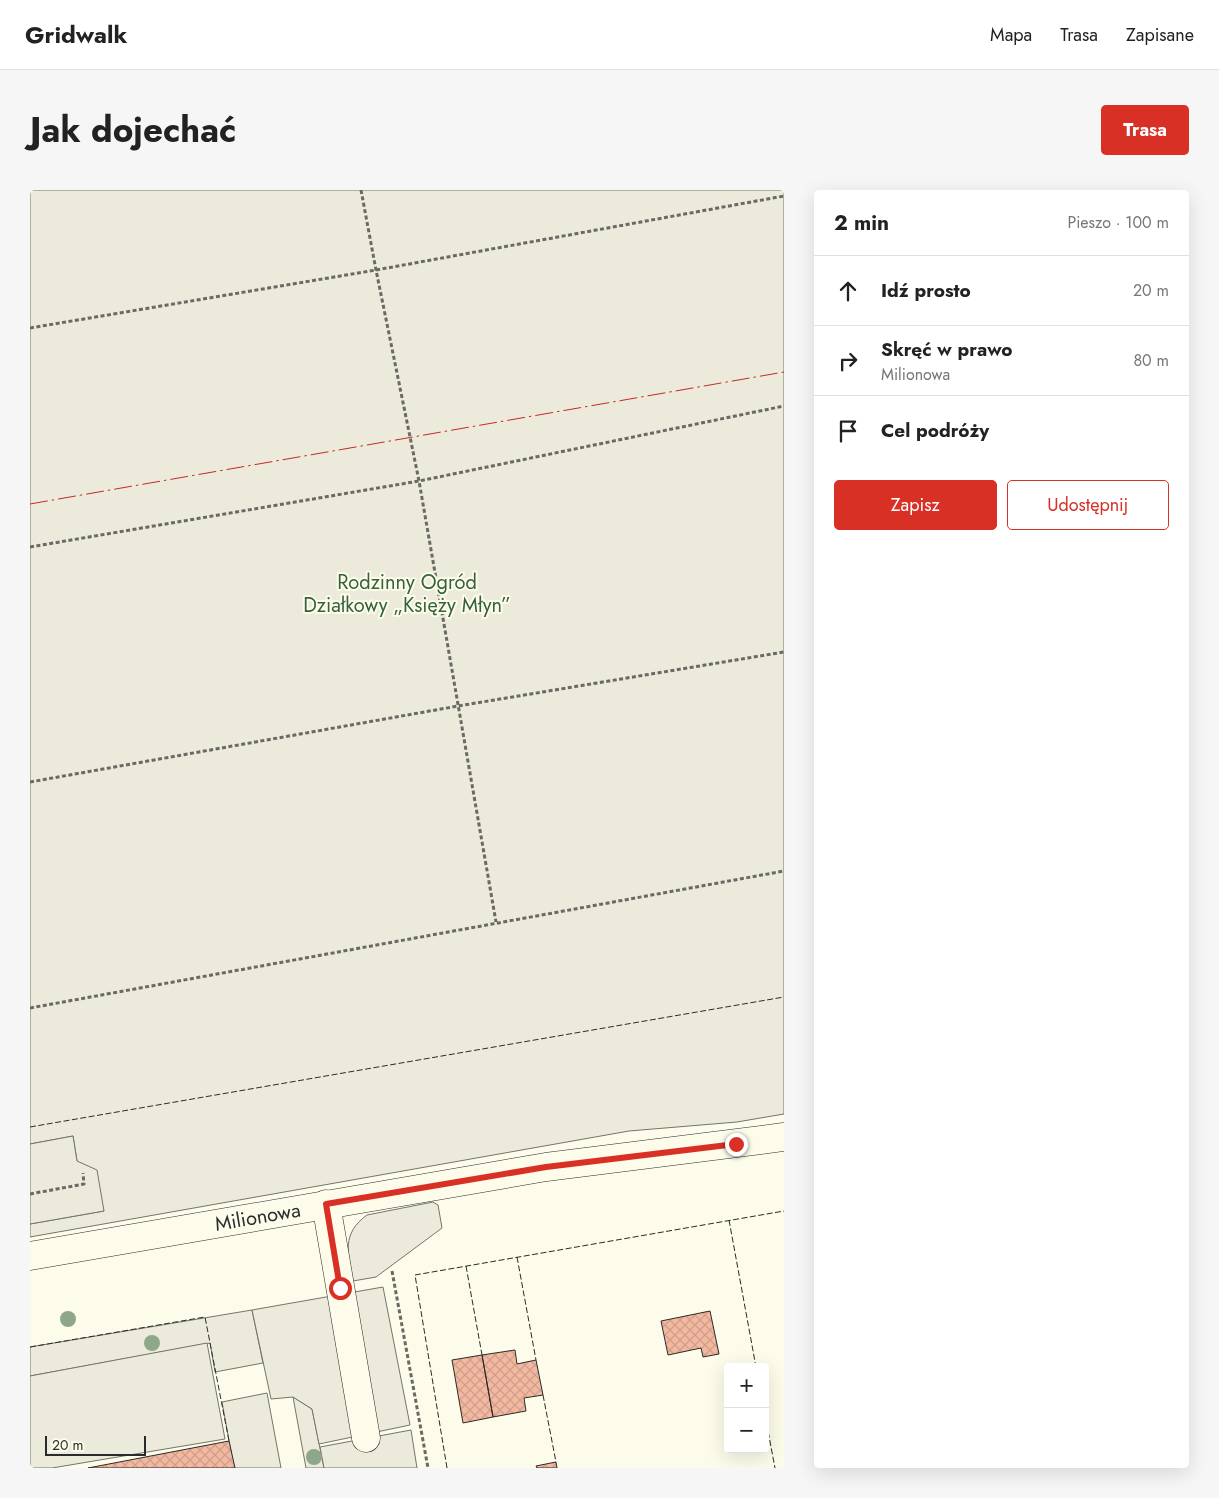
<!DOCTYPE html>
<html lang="pl">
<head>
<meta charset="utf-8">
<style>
  :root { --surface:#fff; --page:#f6f6f6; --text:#222; --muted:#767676; --line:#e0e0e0; --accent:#d93025 }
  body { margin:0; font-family:Jost,sans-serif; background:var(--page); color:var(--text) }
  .controls { position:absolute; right:15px; bottom:15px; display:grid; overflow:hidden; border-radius:5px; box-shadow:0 5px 20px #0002 }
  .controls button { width:45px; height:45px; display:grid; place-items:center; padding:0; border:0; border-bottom:1px solid var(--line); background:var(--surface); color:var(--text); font:25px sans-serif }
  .scale { position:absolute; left:15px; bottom:12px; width:101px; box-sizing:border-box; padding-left:5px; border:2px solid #2b2b2b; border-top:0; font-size:14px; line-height:18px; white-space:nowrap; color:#2b2b2b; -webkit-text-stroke:4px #fdfbea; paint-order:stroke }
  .stop { position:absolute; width:15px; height:15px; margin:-11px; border:4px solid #d93025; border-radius:50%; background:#fff }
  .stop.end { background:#d93025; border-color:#fff; box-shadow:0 1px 5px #0008 }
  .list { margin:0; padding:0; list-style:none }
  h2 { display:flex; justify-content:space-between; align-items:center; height:65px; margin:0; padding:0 20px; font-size:21px }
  h2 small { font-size:16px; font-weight:400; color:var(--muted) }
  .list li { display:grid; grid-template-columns:32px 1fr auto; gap:15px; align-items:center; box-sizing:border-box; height:70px; padding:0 20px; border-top:1px solid var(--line) }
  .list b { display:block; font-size:19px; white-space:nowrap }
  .list p { margin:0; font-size:16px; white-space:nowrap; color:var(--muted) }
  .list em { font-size:16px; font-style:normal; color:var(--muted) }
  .actions { display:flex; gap:10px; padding:15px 20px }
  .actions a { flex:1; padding:11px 0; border:1px solid var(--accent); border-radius:5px; text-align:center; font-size:18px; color:var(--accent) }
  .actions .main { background:var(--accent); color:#fff }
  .icon { flex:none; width:28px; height:28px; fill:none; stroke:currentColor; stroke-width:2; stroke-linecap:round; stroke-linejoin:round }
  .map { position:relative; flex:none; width:754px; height:1278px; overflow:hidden; border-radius:5px }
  header { display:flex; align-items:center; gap:30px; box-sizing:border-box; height:70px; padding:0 25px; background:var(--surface); border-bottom:1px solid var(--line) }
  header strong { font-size:24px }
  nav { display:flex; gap:28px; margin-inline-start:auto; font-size:18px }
  .intro { display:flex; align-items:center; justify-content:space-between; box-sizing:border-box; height:120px; padding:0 30px }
  h1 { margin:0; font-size:35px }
  .button { padding:12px 22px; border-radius:5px; background:var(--accent); color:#fff; font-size:18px; font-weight:700 }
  main { display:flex; gap:30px; padding:0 30px }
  aside { flex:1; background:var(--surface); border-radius:5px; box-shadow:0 5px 20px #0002 }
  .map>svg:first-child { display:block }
</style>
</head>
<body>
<header>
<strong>Gridwalk</strong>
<nav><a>Mapa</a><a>Trasa</a><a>Zapisane</a></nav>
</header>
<div class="intro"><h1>Jak dojechać</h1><a class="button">Trasa</a></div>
<main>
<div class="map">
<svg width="754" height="1278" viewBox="0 0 754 1278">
  <defs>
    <pattern id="building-cross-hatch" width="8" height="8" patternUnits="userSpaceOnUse" patternTransform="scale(1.25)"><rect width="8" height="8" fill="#f2b8a0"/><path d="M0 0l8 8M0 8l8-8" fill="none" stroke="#d09e8a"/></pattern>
  </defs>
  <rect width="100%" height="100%" fill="#fdfbea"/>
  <path fill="#ecebdb" stroke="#74746e" d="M0 0H754V924L707 932 599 941 0 1047V1034L74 1021 47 971 43 946 0 954Z
    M403 1012 408 1015 412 1038 346 1087 323 1091C318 1063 311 1044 337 1025Z
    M222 1120 233 1173 185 1182 180 1153 0 1186V1157Z
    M237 1203 251 1278H204L192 1212Z
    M263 1207 282 1219 294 1278H276Z"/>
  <path fill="#eceadb" stroke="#74746e" d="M43 946 47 971 67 980 74 1021 0 1034V954Z
    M353 1097 380 1235 289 1254 282 1219 263 1207 241 1209 222 1120Z
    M177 1153 195 1249 22 1278H0V1186Z
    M381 1240 387 1278H294L290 1257Z"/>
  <path fill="url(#building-cross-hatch)" stroke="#2b2b2b" d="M680 1121 689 1164 673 1167 671 1158 638 1165 631 1131Z
    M485 1160 487 1174 506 1170 513 1205 494 1208 496 1221 463 1227 452 1165Z
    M452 1165 463 1227 433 1233 422 1170Z
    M199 1251 205 1278H58Z
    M526 1272 527 1278H507L506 1276Z"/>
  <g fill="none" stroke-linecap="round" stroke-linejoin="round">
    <defs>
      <g id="minor">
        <path d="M296 1014 336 1248"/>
        <path id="s1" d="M0 1066 516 977 754 947"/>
      </g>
    </defs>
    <use href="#minor" stroke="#2b2b2b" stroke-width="29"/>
    <path stroke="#6a6964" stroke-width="3" stroke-dasharray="4 2.5" stroke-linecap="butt" d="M331 0 346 80 389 291 466 732
      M0 138 346 80 754 6
      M0 357 389 291 754 216
      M0 592 428 516 754 462
      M0 818 754 681
      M0 1004 54 994 53 983
      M362 1081 398 1278"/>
    <use href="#minor" stroke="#fdfbea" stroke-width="28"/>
    <path stroke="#2b2b2b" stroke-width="1" stroke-dasharray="6 2.5" stroke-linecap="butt" d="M0 937 754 807
      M699 1030 726 1177
      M487 1067 506 1170
      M436 1076 452 1165
      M0 1157 175 1127 199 1251
      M513 1205 526 1272
      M735 1225 745 1278
      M417 1278 385 1085 754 1021"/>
    <path stroke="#c62828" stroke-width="1" stroke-dasharray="18 4 2.5 4" stroke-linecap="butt" d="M0 314 754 182"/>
  </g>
  <g fill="#8ea78a">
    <circle cx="38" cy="1129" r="8"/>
    <circle cx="122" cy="1153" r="8"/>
    <circle cx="284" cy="1267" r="8"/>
  </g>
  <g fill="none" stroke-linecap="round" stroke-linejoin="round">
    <path stroke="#d93025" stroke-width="6" d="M310 1098 296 1014 516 977 706 954"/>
  </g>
  <g text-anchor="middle" stroke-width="4" stroke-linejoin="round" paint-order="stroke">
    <g font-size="20" fill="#34623c" stroke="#fdfbea">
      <text x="377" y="399">Rodzinny Ogród<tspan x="377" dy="23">Działkowy „Księży Młyn”</tspan></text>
    </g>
    <g font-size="20" fill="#2b2b2b" stroke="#fdfbea">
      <text dy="7" stroke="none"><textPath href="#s1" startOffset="231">Milionowa</textPath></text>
    </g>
  </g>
</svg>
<div class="controls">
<button>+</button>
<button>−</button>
</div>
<div class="scale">20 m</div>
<div class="stop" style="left:310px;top:1098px"></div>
<div class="stop end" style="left:706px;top:954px"></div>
</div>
<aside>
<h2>2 min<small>Pieszo · 100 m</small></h2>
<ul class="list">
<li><svg class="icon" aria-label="ahead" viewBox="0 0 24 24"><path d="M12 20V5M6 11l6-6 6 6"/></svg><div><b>Idź prosto</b></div><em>20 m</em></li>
<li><svg class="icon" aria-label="right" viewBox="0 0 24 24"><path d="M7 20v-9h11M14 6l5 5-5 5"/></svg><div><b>Skręć w prawo</b><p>Milionowa</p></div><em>80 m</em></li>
<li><svg class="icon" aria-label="arrive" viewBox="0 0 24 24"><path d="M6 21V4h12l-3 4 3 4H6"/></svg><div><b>Cel podróży</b></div></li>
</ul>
<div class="actions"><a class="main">Zapisz</a><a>Udostępnij</a></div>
</aside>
</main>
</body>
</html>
